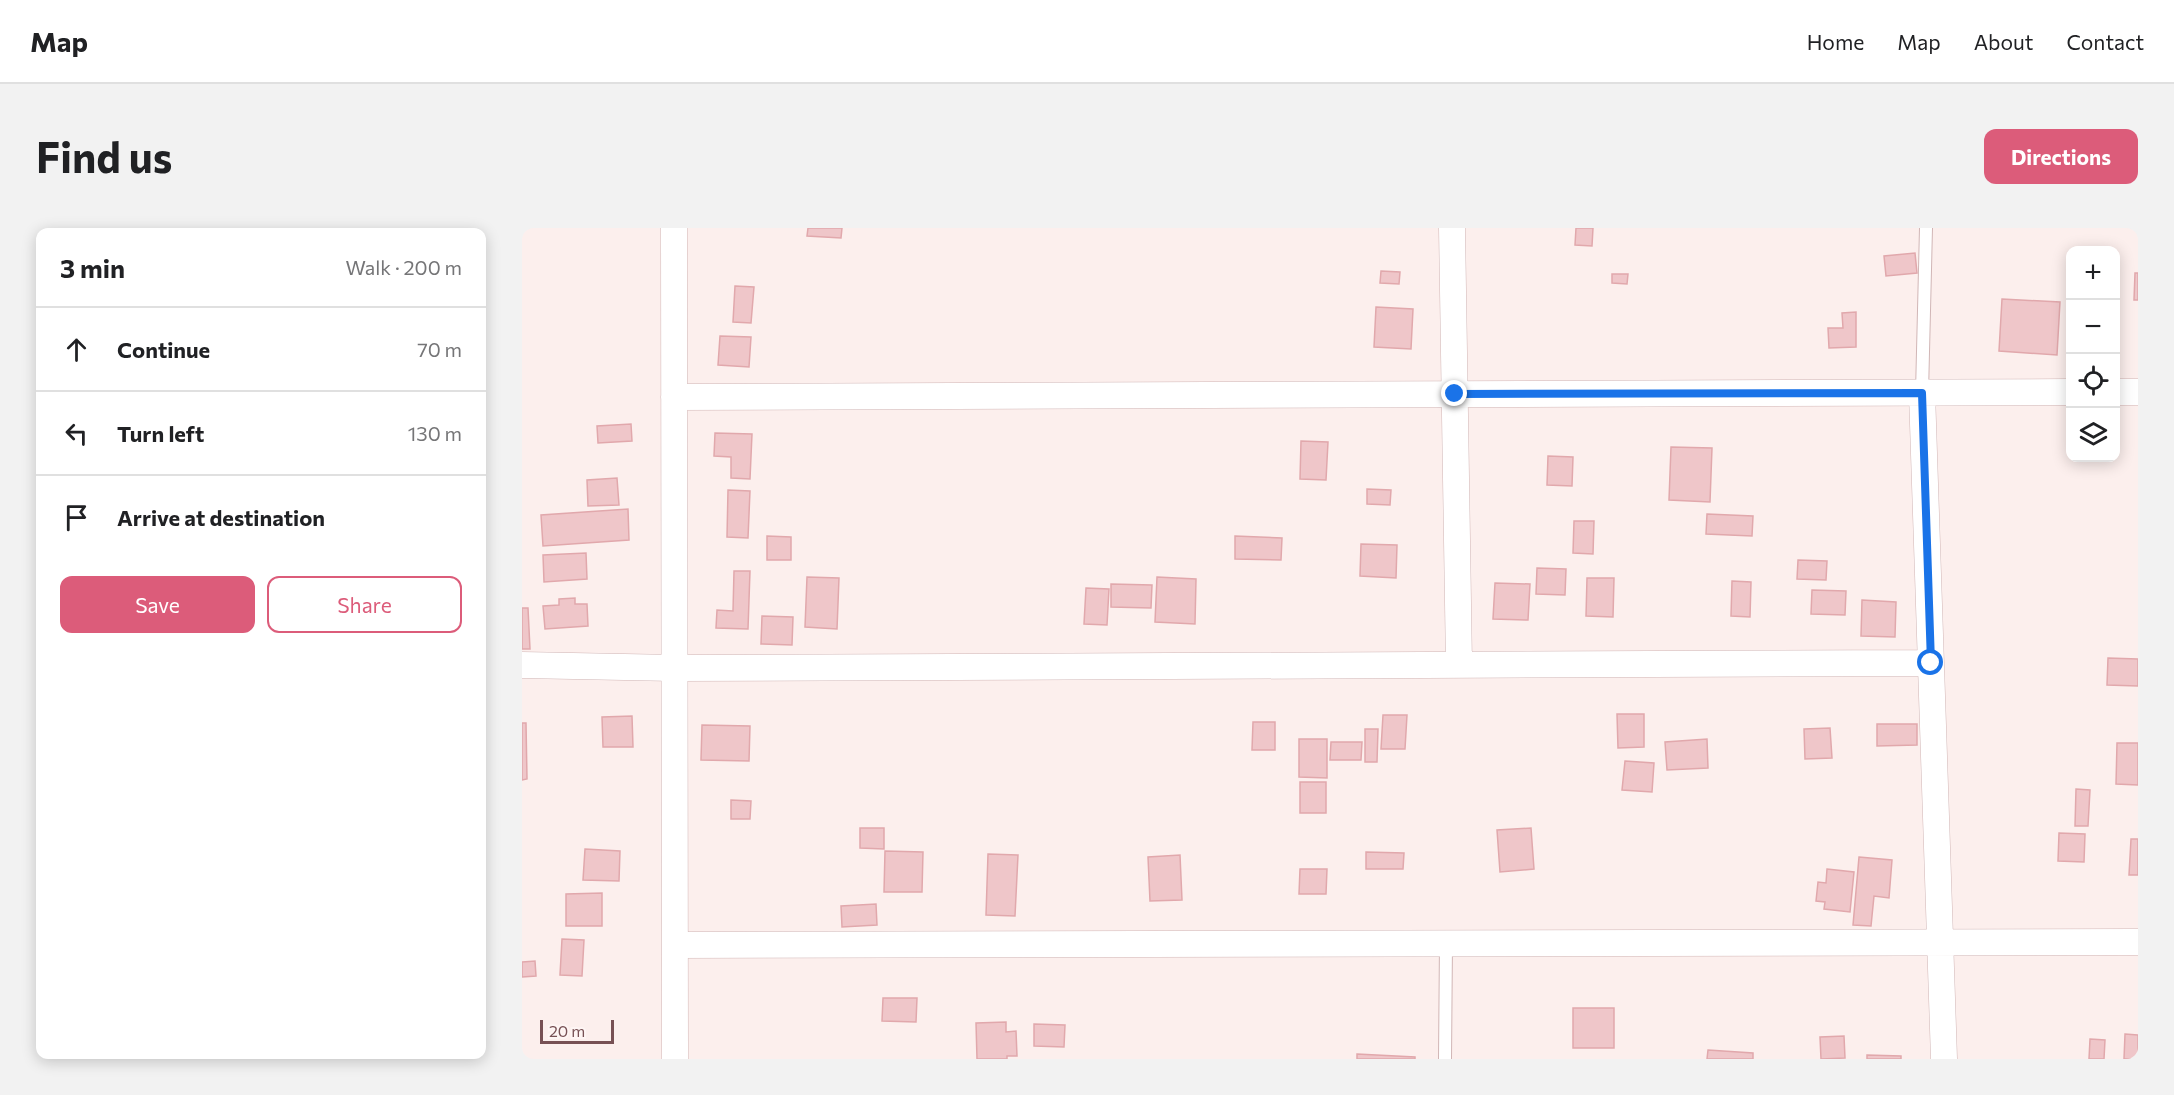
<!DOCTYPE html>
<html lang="en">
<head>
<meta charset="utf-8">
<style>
  :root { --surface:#fff; --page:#f2f2f2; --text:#202124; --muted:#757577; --line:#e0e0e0; --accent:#dc5c7a }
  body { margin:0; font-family:Commissioner,sans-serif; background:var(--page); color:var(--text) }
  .controls { position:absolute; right:18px; top:18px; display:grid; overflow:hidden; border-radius:12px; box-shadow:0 3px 15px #0003 }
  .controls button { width:54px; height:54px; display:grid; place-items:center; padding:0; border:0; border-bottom:2px solid var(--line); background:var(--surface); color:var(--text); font:30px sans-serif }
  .scale { position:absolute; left:18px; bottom:15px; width:74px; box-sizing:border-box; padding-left:6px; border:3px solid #775054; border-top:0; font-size:16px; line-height:21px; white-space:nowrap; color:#775054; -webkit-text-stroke:4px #fef5f4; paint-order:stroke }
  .stop { position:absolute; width:18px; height:18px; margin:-14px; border:4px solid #1a73e8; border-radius:50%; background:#fff }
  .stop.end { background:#1a73e8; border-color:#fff; box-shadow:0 2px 6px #0008 }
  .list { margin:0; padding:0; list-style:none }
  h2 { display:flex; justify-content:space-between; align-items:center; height:78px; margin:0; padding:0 24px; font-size:26px }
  h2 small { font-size:20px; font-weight:400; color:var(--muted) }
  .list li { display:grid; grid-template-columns:39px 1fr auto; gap:18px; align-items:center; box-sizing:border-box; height:84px; padding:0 24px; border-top:2px solid var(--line) }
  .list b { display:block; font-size:22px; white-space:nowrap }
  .list em { font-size:20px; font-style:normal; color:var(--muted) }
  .actions { display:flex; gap:12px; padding:18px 24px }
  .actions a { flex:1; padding:14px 0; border:2px solid var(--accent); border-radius:12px; text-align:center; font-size:21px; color:var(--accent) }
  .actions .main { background:var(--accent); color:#fff }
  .icon { flex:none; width:33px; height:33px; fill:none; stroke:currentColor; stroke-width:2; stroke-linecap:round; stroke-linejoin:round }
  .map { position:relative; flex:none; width:1616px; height:831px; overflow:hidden; border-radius:12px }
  header { display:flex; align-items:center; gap:36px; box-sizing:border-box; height:84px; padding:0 30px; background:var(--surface); border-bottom:2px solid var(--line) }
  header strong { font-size:28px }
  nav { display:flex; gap:33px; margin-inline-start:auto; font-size:21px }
  .intro { display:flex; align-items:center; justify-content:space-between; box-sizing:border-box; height:144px; padding:0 36px }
  h1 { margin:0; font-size:42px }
  .button { padding:15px 27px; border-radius:12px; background:var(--accent); color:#fff; font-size:21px; font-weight:700 }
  main { display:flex; gap:36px; padding:0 36px }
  aside { flex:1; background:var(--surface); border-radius:12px; box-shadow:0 3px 15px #0003 }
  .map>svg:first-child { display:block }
</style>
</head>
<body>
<header>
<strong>Map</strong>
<nav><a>Home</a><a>Map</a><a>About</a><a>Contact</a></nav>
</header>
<div class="intro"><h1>Find us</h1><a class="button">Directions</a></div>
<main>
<aside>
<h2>3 min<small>Walk · 200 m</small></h2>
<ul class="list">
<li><svg class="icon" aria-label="ahead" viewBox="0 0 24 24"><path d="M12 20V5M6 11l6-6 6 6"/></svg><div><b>Continue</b></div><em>70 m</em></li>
<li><svg class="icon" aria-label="left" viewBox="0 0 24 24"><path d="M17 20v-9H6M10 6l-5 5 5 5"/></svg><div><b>Turn left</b></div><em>130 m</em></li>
<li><svg class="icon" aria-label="arrive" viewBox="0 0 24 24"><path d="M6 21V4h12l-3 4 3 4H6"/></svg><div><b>Arrive at destination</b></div></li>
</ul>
<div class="actions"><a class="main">Save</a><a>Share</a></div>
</aside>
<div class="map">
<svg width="1616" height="831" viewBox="0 0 1616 831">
  <rect width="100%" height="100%" fill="#fcefed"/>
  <path fill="#efc6c9" stroke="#e1a8ac" stroke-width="1.5" d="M286 0H320L319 10 285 8Z
    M1054 0H1071L1070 18 1053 17Z
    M1393 25 1395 45 1364 48 1362 28Z
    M859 43 878 44 877 56 858 55Z
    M1613 45H1616V72H1612Z
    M1090 46H1106L1105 56 1090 55Z
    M213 58 232 59 229 95 211 94Z
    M1480 71 1538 74 1535 127 1477 123Z
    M854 79 891 81 889 121 852 119Z
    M1334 84V119L1307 120 1306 100H1321L1320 85Z
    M198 108 229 109 227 139 196 137Z
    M109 196 110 213 76 215 75 198Z
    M193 205 230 206 228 251 209 250V229L192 228Z
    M779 213 806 214 804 252 778 251Z
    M1149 219 1190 220 1188 274 1147 272Z
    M1026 228 1051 229 1050 258 1025 257Z
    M95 250 97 277 66 278 65 252Z
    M845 261 869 262 868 277 845 276Z
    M206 262 228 263 226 310 205 309Z
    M106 281 107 312 21 318 19 287Z
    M1185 286 1231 288 1230 308 1184 306Z
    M1052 293H1072L1071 326 1051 325Z
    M245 308 269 309V332H245Z
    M713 308 760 310 759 332 713 331Z
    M839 316 875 317 874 350 838 348Z
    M64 325 65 351 22 354 21 327Z
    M1276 332 1305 333 1304 352 1275 351Z
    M1015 340 1044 341 1043 367 1014 366Z
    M212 343H228L226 401 194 400 195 382 211 383Z
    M285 349 317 350 315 401 283 399Z
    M635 349 674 351 673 396 633 394Z
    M1065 350H1092L1091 389 1064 388Z
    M1210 353 1229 354 1228 389 1209 388Z
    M973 355 1008 356 1006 392 971 391Z
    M589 356 630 357 629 380 589 379Z
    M564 360 587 361 585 397 562 396Z
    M1290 362 1324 363 1323 387 1289 386Z
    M53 370V376H65L66 398 23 401 21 378 37 377V371Z
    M1340 372 1374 374 1373 409 1339 408Z
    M0 380H6L8 421H0Z
    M240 388 271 389 270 417 239 416Z
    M1586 430 1616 431V458L1585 457Z
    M1095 486H1122V519L1096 520Z
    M861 487H885L883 521H859Z
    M110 488 111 519H81L80 489Z
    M731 494H753V522H730Z
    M0 495H4L5 551 0 552Z
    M1355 496H1395V517L1355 518Z
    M180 497 228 498 227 533 179 532Z
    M1308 500 1310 530 1283 531 1282 501Z
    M843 501H856L855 534H843Z
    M777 511H805V550L777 549Z
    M1185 511 1186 540 1145 542 1143 514Z
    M809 514H840L839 532H808Z
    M1595 515H1616V557L1594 556Z
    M1103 533 1132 535 1130 564 1100 562Z
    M778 554H804V585H778Z
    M1554 561 1568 562 1566 598H1553Z
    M209 572 229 573 228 591H209Z
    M338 600H362V621L338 620Z
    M1009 600 1012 641 978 644 975 602Z
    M1537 605 1563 606 1562 634 1536 633Z
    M1609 611H1616V647H1607Z
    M63 621 98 623 97 653 61 652Z
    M363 623 401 624 400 664H362Z
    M844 624 882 625 881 641H844Z
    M466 626 496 627 493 688 464 687Z
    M658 627 660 672 628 673 626 629Z
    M1337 629 1370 632 1367 670 1352 668 1349 698 1331 697Z
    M778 641H805L804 666H777Z
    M1305 641 1332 644 1328 684 1302 681 1303 674 1294 673 1296 654 1304 655Z
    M80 665V698H44V666Z
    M354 676 355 697 320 699 319 678Z
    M40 711 62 712 60 748 38 747Z
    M13 733 14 748 0 749V734Z
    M361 770H395L394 794 360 793Z
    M1051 780H1092V820H1051Z
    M484 794V804L494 803 495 828H485V831H455L454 795Z
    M512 796 543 797 542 819 512 818Z
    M1603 806 1616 807V831H1602Z
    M1322 808 1323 830 1299 831 1298 809Z
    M1568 811 1583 812 1582 831H1567Z
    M1186 822 1231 825V831H1185Z
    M835 826 893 829V831H835Z
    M1345 827 1379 828V831H1345Z"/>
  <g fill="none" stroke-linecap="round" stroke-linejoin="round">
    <defs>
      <path id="lane" d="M1400 165 1404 0
        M923 831 924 715"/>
      <path id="street" d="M152 0 153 831
        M930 0 937 437
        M1594 164H1616
        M1400 165 1422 831
        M152 169 1548 164
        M0 437 153 440 1409 435
        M153 717 1616 714"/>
    </defs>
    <use href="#lane" stroke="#d1b6b6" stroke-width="14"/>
    <use href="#street" stroke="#d1b6b6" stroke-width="27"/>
    <use href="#lane" stroke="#fff" stroke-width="12"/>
    <use href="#street" stroke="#fff" stroke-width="26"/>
  </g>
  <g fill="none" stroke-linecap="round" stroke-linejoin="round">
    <path stroke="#1a73e8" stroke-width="8" d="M933 166 1400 165 1409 435"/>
  </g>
</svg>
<div class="controls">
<button>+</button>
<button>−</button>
<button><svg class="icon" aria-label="locate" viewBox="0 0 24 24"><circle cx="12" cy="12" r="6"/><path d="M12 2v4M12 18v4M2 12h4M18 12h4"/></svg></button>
<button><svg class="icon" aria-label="layers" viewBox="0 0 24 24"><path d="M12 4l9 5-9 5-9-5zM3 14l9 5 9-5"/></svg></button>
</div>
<div class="scale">20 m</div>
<div class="stop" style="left:1409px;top:435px"></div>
<div class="stop end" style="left:933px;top:166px"></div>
</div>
</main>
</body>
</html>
